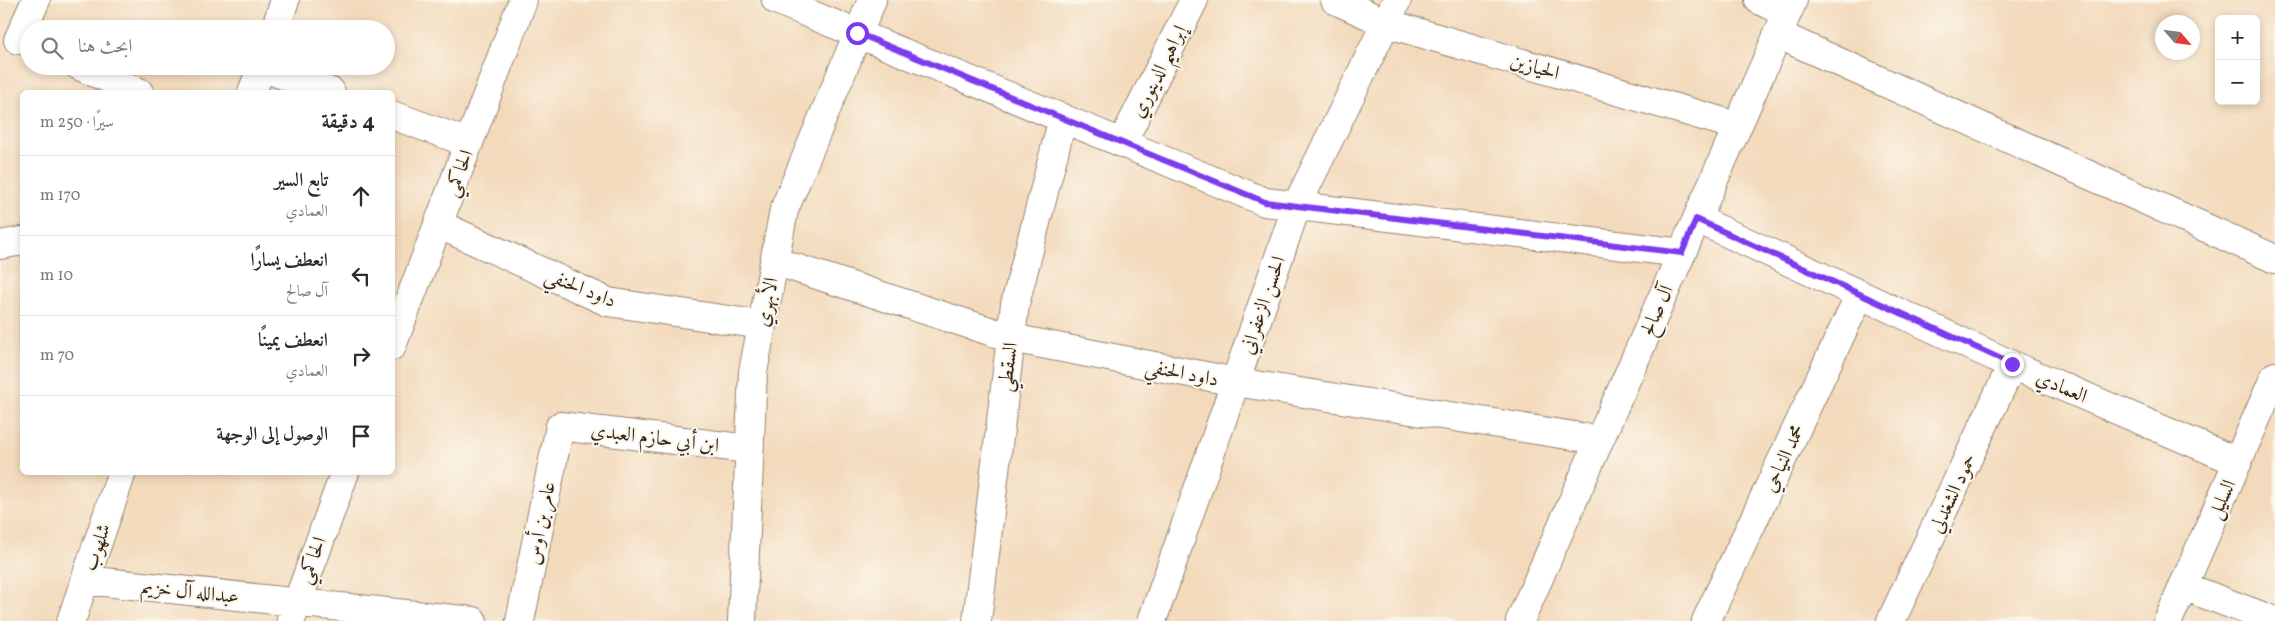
<!DOCTYPE html>
<html lang="ar">
<head>
<meta charset="utf-8">
<style>
  :root { --surface:#fff; --page:#f7f7f7; --text:#2b2b33; --muted:#7c7c81; --line:#e1e1e2 }
  body { margin:0; font-family:Vollkorn,Amiri,serif; background:var(--page); color:var(--text); direction:rtl }
  .controls { position:absolute; right:15px; top:15px; display:grid; overflow:hidden; border-radius:8px; box-shadow:0 2px 8px #0003 }
  .controls button { width:45px; height:45px; display:grid; place-items:center; padding:0; border:0; border-bottom:1px solid var(--line); background:var(--surface); color:var(--text); font:25px sans-serif }
  .compass { position:absolute; left:2155px; top:15px; width:45px; height:45px; border-radius:50%; background:var(--surface); box-shadow:0 2px 8px #0003; rotate:118deg }
  .stop { position:absolute; width:15px; height:15px; margin:-11px; border:4px solid #7c3aed; border-radius:50%; background:#fff }
  .stop.end { background:#7c3aed; border-color:#fff; box-shadow:0 1px 5px #0008 }
  .list { margin:0; padding:0; list-style:none }
  h2 { display:flex; justify-content:space-between; align-items:center; height:65px; margin:0; padding:0 20px; font-size:21px }
  h2 small { font-size:16px; font-weight:400; color:var(--muted) }
  .list li { display:grid; grid-template-columns:32px 1fr auto; gap:15px; align-items:center; box-sizing:border-box; height:80px; padding:0 20px; border-top:1px solid var(--line) }
  .list b { display:block; font-size:19px; white-space:nowrap }
  .list p { margin:0; font-size:16px; white-space:nowrap; color:var(--muted) }
  .list em { font-size:16px; font-style:normal; color:var(--muted) }
  .icon { flex:none; width:28px; height:28px; fill:none; stroke:currentColor; stroke-width:2; stroke-linecap:round; stroke-linejoin:round }
  .map { position:relative; flex:none; width:2275px; height:621px; overflow:hidden; direction:ltr }
  .search { position:absolute; background:var(--surface); box-shadow:0 2px 8px #0003; left:20px; top:20px; width:375px; height:55px; display:flex; align-items:center; gap:12px; box-sizing:border-box; padding:0 18px; border-radius:28px; color:var(--muted); font-size:19px }
  .panel { position:absolute; background:var(--surface); box-shadow:0 2px 8px #0003; left:20px; top:90px; width:375px; height:385px; border-radius:8px; direction:rtl }
  .map>svg:first-child { display:block }
</style>
</head>
<body>
<div class="map">
<svg width="2275" height="621" viewBox="0 0 2275 621">
  <rect width="100%" height="100%" fill="#fbf7ec"/>
  <filter id="ink" filterUnits="userSpaceOnUse"><feTurbulence type="fractalNoise" baseFrequency=".02" numOctaves="2"/><feDisplacementMap in="SourceGraphic" scale="10" xChannelSelector="R" yChannelSelector="G"/><feConvolveMatrix kernelMatrix="1 2 1 2 8 2 1 2 1" color-interpolation-filters="sRGB"/></filter>
  <filter id="wash" filterUnits="userSpaceOnUse"><feTurbulence type="fractalNoise" baseFrequency=".0096" numOctaves="4" result="noise"/><feDisplacementMap in="SourceGraphic" scale="20" xChannelSelector="R" yChannelSelector="G"/><feGaussianBlur stdDeviation="1.12" result="paint"/><feColorMatrix in="noise" values="0 0 0 0 0 0 0 0 0 0 0 0 0 0 0 0 0 1.4 0 .05"/><feComposite in="paint" operator="in"/></filter>
  <g filter="url(#wash)">
    <rect width="100%" height="100%" fill="#f3dabc"/>
  </g>
  <g filter="url(#ink)">
    <g fill="none" stroke-linecap="round" stroke-linejoin="round">
      <defs>
        <path id="minor" d="M776 0 1265 202 1682 253
          M1335 0 1386 23 1737 126
          M1759 0 1787 13
          M275 29 285 0
          M1777 34 2275 259
          M18 40 36 0
          M79 66 139 92
          M261 67 331 92
          M252 92 262 66
          M392 115 469 143
          M1122 143 1194 0
          M1697 219 2012 365 2238 462
          M438 224 608 302 762 325
          M0 245 22 241
          M774 261 1011 338 1236 382 1599 440
          M392 346 523 0
          M85 580 473 621
          M2183 586 2275 621
          M291 620 345 472
          M71 621 122 472
          M520 621 560 426 749 449
          M742 621 753 372 784 210 872 0
          M977 621 1015 304 1063 118
          M1152 621 1297 205 1397 0
          M1520 621 1793 0
          M1706 621 1860 294
          M1891 621 2012 365
          M2168 621 2275 376"/>
      </defs>
      <use href="#minor" stroke="#97826d" stroke-width="30"/>
      <use href="#minor" stroke="#fff" stroke-width="28"/>
    </g>
  </g>
  <g fill="none" stroke-linecap="round" stroke-linejoin="round" filter="url(#ink)">
    <path stroke="#7c3aed" stroke-width="6" d="M857 33 1265 202 1682 253 1696 219 2012 364"/>
  </g>
  <g text-anchor="middle" stroke-width="4" stroke-linejoin="round" paint-order="stroke">
    <g font-size="20" fill="#3b2a1e" stroke="#fbf7ec">
      <text transform="translate(1535 66) rotate(16)" y="7">الحيازين</text>
      <text transform="translate(1158 71) rotate(-63)" y="7">إبراهيم الدينوري</text>
      <text transform="translate(458 173) rotate(-69)" y="7">الحاكمي</text>
      <text transform="translate(581 287) rotate(22)" y="7">داود الحنفي</text>
      <text transform="translate(766 302) rotate(-79)" y="7">الأبهري</text>
      <text transform="translate(1262 305) rotate(-71)" y="7">الحسن الزعفراني</text>
      <text transform="translate(1656 310) rotate(-66)" y="7">آل صالح</text>
      <text transform="translate(1007 367) rotate(-83)" y="7">السقطي</text>
      <text transform="translate(1182 372) rotate(11)" y="7">داود الحنفي</text>
      <text transform="translate(2062 386) rotate(23)" y="7">العمادي</text>
      <text transform="translate(655 437) rotate(7)" y="7">ابن أبي حازم العبدي</text>
      <text transform="translate(1783 458) rotate(-65)" y="7">محمد النياحي</text>
      <text transform="translate(1952 493) rotate(-65)" y="7">حمود الشغدلي</text>
      <text transform="translate(2221 499) rotate(-66)" y="7">السليل</text>
      <text transform="translate(540 523) rotate(-79)" y="7">عامر بن أوس</text>
      <text transform="translate(96 547) rotate(-71)" y="7">شلهوب</text>
      <text transform="translate(311 560) rotate(-69)" y="7">الحاكمي</text>
      <text transform="translate(190 591) rotate(6)" y="7">عبدالله آل خزيم</text>
    </g>
  </g>
</svg>
<div class="controls">
<button>+</button>
<button>−</button>
</div>
<svg class="compass" viewBox="-18 -18 36 36"><path d="M0-13l5 13h-10z" fill="#e53935"/><path d="M0 13l5-13h-10z" fill="#7c7c81"/></svg>
<div class="stop" style="left:857px;top:33px"></div>
<div class="stop end" style="left:2012px;top:364px"></div>
<div class="search"><svg class="icon" aria-label="search" viewBox="0 0 24 24"><circle cx="10" cy="10" r="6"/><path d="M15 15l6 6"/></svg>ابحث هنا</div>
<section class="panel">
<h2>4 دقيقة<small>سيرًا · 250 m</small></h2>
<ul class="list">
<li><svg class="icon" aria-label="ahead" viewBox="0 0 24 24"><path d="M12 20V5M6 11l6-6 6 6"/></svg><div><b>تابع السير</b><p>العمادي</p></div><em>170 m</em></li>
<li><svg class="icon" aria-label="left" viewBox="0 0 24 24"><path d="M17 20v-9H6M10 6l-5 5 5 5"/></svg><div><b>انعطف يسارًا</b><p>آل صالح</p></div><em>10 m</em></li>
<li><svg class="icon" aria-label="right" viewBox="0 0 24 24"><path d="M7 20v-9h11M14 6l5 5-5 5"/></svg><div><b>انعطف يمينًا</b><p>العمادي</p></div><em>70 m</em></li>
<li><svg class="icon" aria-label="arrive" viewBox="0 0 24 24"><path d="M6 21V4h12l-3 4 3 4H6"/></svg><div><b>الوصول إلى الوجهة</b></div></li>
</ul>
</section>
</div>
</body>
</html>
